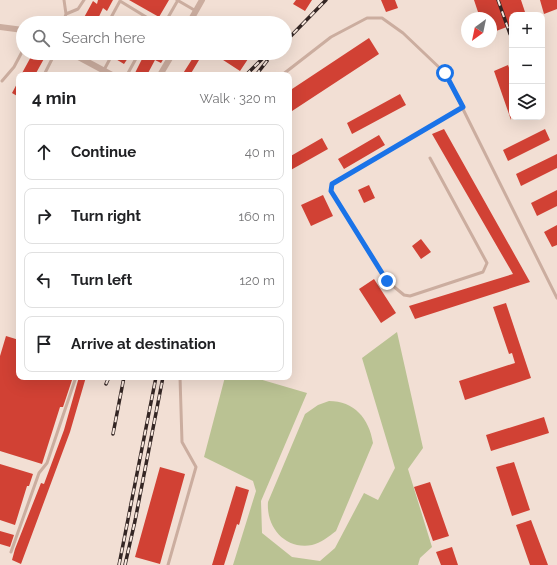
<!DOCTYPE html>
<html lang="en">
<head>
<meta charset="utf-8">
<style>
  :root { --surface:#fff; --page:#f2f2f2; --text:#202124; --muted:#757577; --line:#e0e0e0 }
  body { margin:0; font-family:Raleway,sans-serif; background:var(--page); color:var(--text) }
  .controls { position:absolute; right:12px; top:12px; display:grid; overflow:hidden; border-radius:8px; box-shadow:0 4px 16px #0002 }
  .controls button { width:36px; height:36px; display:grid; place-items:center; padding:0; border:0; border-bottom:1px solid var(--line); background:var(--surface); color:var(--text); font:20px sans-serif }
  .compass { position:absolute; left:461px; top:12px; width:36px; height:36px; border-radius:50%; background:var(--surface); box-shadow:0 4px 16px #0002; rotate:213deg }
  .stop { position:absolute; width:12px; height:12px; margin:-9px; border:3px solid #1a73e8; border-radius:50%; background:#fff }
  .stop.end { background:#1a73e8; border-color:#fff; box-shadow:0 1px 4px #0008 }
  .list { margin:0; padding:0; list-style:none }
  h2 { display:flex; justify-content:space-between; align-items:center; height:52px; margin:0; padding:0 16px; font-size:17px }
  h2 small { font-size:13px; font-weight:400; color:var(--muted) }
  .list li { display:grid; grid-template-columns:26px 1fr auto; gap:12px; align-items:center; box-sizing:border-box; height:56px; margin:0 8px 8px; padding:0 8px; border:1px solid var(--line); border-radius:8px }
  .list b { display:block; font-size:15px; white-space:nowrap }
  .list em { font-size:13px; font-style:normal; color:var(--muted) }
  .icon { flex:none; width:22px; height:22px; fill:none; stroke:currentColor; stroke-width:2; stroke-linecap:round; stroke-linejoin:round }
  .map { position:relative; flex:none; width:557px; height:565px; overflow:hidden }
  .search { position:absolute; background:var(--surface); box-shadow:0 4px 16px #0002; left:16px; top:16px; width:276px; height:44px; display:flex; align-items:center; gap:10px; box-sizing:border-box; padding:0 14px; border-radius:22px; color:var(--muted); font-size:15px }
  .panel { position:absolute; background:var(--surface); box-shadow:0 4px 16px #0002; left:16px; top:72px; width:276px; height:308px; border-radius:8px }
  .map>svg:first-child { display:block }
</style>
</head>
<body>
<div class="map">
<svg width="557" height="565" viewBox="0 0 557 565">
  <rect width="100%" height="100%" fill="#f2dfd4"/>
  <path fill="#bac293" d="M397 332 423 448 408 469 432 547 420 558 418 565H233L256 491 253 481 204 457 225 377H252L307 393 261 501 262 533 292 557 320 561 335 548 364 493 378 500 395 468 362 358Z
    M329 401C354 401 369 418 373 443L336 531C328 537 321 543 312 545 285 550 266 527 268 502L305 414 318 405Z"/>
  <path fill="#d14134" d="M98 0H113L107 11 103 8 96 23H81L93 1 97 4Z
    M129 0H169L159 17Z
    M296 0H312L305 11 293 4Z
    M381 0H395L398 8 386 12Z
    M474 0H521L526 15H512V25L491 33V18H480Z
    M540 0H557V9L544 14Z
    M369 38 379 54 289 113V91Z
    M33 53 46 55 35 75H21Z
    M117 53 128 58 124 64 114 58Z
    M145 53 151 57 153 53H167L161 63 155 60 147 75H138L135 73Z
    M196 53 202 55 190 75H182Z
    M223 53H252L240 71 220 58Z
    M508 65 512 76 511 120 494 71Z
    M19 80V97L12 93Z
    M400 94 406 105 352 134 347 123Z
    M444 129 530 282 415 319 409 306 513 274 432 134Z
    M545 129 550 140 508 161 503 150Z
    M379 135 385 145 344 169 338 159Z
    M322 138 328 149 289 171V157Z
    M557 154V168L521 186 516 174Z
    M369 185 375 198 364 203 358 190Z
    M557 190V206L537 216 531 203Z
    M323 195 333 216 311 226 301 205Z
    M557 225V245L552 247 544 232Z
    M421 239 431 252 421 259 412 246Z
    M374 279 396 313 381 323 359 289Z
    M506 303 531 378 465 400 459 381 515 363 512 353 509 354 493 307Z
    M6 336 19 340V377H73L63 407H60L42 464 0 451V356Z
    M79 377H86L70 432 21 564 12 560 15 549 41 483 44 484 64 430Z
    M544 417 549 433 491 451 486 435Z
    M514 462 530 510 512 516 496 467Z
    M0 464 33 474 29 486H27L15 525 0 520Z
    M160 467 185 474 160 564 135 557Z
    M430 482 449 536 433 541 414 487Z
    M236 486 249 490 239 525 237 524 224 565H212Z
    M531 520 548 565H530L516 525Z
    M0 531 14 535 10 547 0 544Z
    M452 547 458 565H441L436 552Z"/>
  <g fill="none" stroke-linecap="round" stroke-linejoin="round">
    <path stroke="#cbad9f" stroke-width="3" d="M177 0 196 11
      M66 14 78 9 84 0
      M156 22 166 21 178 0
      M63 23 66 14 64 0
      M108 23 120 1 156 23
      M104 70 113 53
      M44 75 55 53
      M127 75 139 53
      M282 75 331 37 367 18H382L403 33 445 73 557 298
      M2 81 14 67 23 50
      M430 158 487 263 483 272 410 296 404 295 387 281 331 191 332 184 463 107
      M11 552 39 473 47 463 76 377
      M168 565 196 467 182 442 180 377"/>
    <path stroke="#cbad9f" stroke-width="6" d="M189 23 202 0
      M0 27 23 30
      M71 53 112 75
      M160 75 173 53"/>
    <defs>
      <path id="rail" d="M498 0 510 34
        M285 42 326 0
        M246 75 268 53
        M256 75 267 61
        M106 384 109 377
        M113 434 124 377
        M119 565 156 377
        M125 565 135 521 163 377"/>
    </defs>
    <use href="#rail" stroke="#342624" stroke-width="3.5"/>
    <use href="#rail" stroke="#faeae0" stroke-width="2" stroke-dasharray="6" stroke-linecap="butt"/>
  </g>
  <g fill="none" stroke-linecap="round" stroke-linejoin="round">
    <path stroke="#1a73e8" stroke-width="5" d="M387 281 331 191 332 184 463 107 445 73"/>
  </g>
</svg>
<div class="controls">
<button>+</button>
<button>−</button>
<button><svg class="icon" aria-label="layers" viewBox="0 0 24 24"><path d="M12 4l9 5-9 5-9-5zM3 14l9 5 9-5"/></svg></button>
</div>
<svg class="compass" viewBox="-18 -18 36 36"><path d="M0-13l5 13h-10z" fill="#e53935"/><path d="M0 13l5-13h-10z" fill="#757577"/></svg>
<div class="stop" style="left:445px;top:73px"></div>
<div class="stop end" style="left:387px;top:281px"></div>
<div class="search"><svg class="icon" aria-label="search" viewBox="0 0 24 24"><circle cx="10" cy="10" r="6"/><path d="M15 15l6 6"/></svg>Search here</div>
<section class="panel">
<h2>4 min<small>Walk · 320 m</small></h2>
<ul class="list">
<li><svg class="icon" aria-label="ahead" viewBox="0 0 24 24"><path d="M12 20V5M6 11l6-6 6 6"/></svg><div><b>Continue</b></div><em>40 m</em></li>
<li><svg class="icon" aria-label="right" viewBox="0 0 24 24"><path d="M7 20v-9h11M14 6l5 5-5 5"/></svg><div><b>Turn right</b></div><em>160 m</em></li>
<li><svg class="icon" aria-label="left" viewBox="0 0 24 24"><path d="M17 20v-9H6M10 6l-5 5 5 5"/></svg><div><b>Turn left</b></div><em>120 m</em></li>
<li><svg class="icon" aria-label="arrive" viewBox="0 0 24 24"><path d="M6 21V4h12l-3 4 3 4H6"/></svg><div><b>Arrive at destination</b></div></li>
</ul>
</section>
</div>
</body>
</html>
